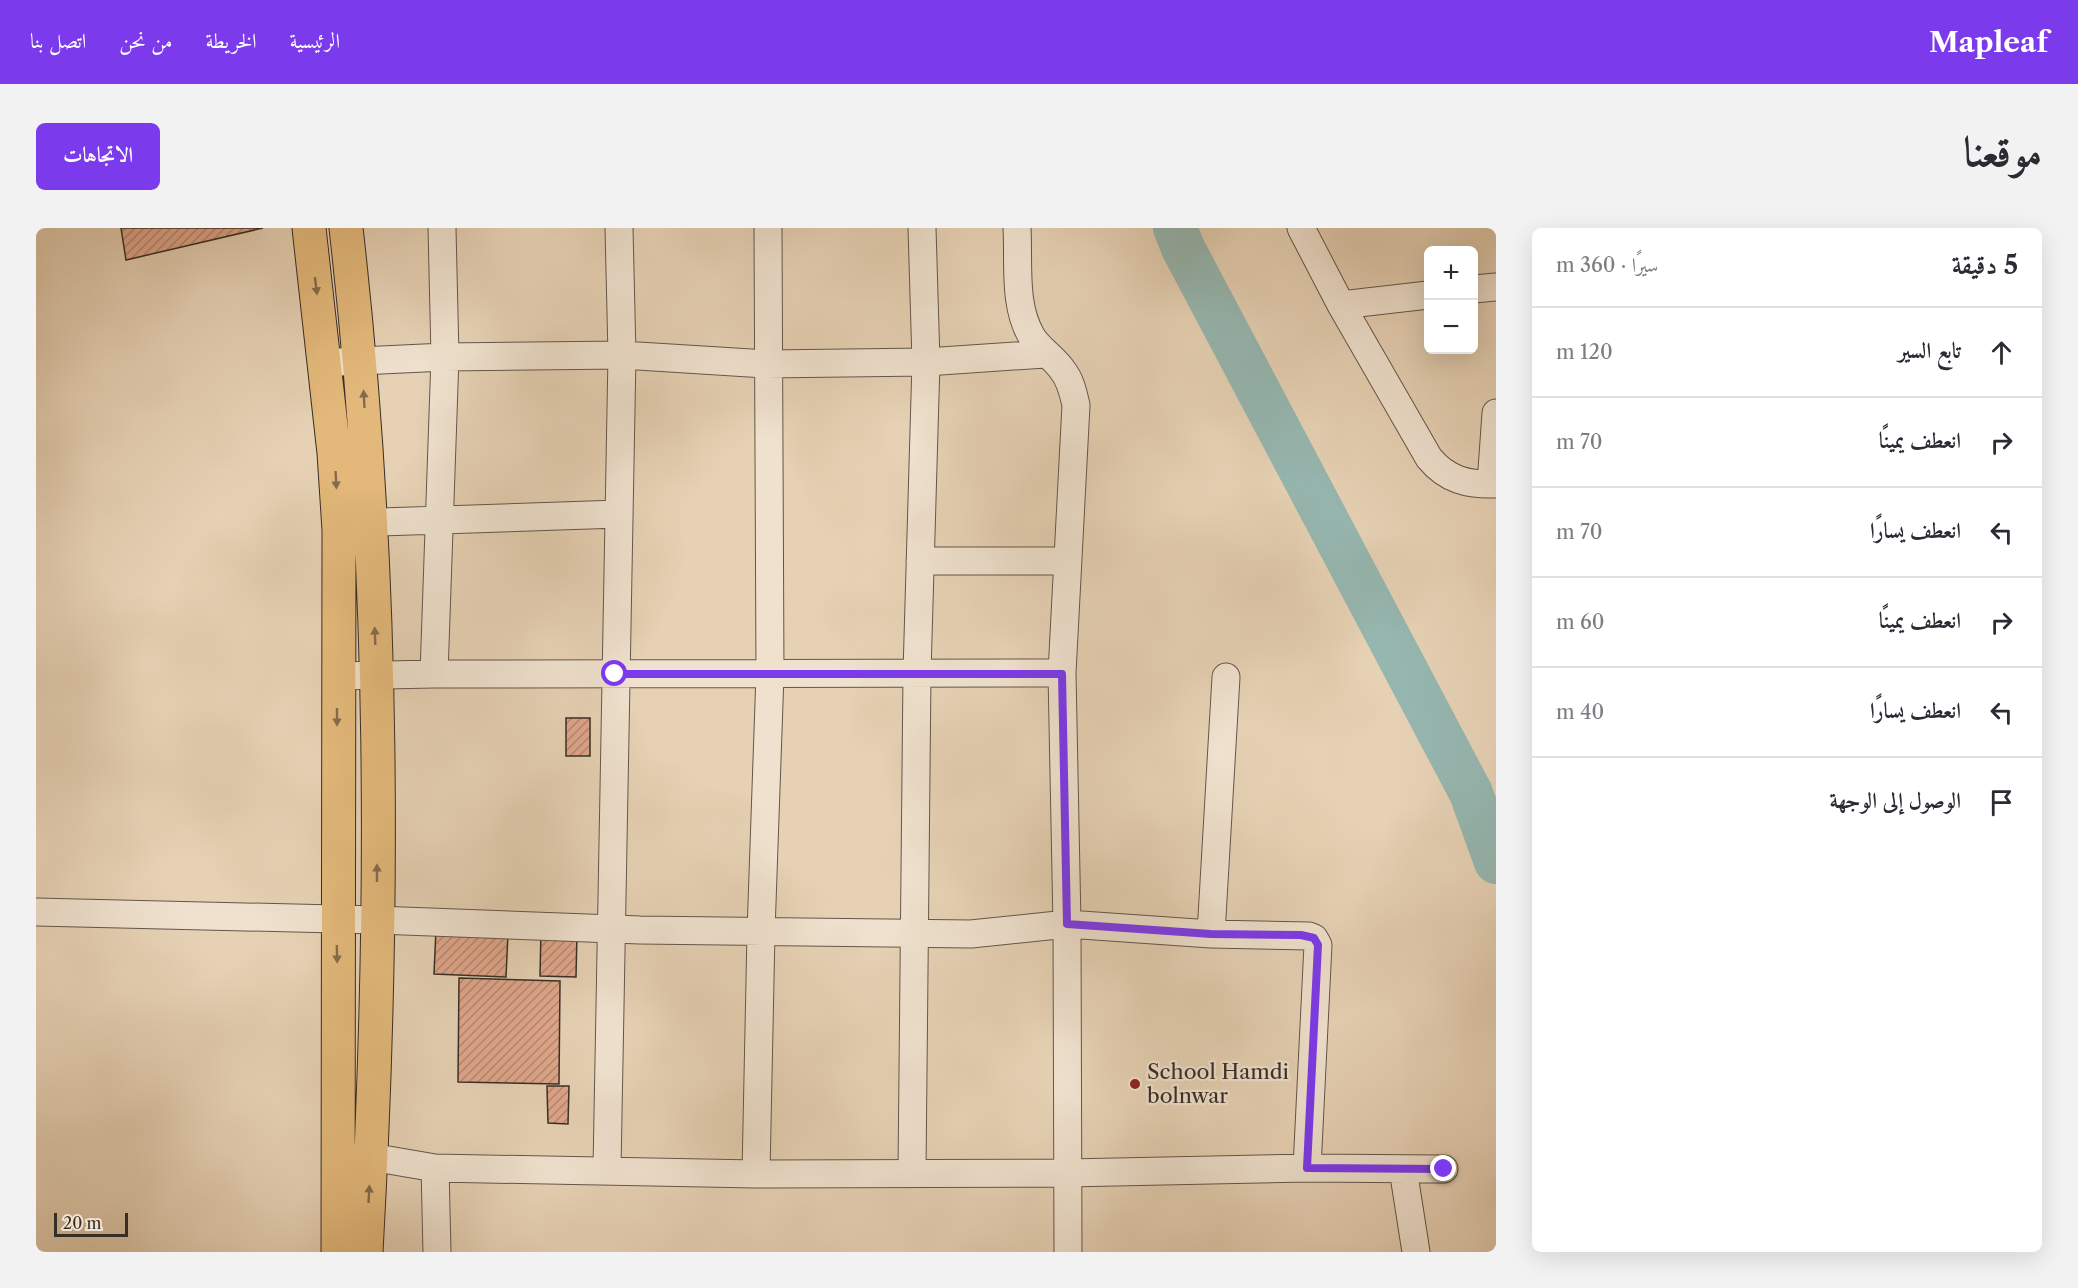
<!DOCTYPE html>
<html lang="ar">
<head>
<meta charset="utf-8">
<style>
  :root { --surface:#fff; --page:#f2f2f3; --text:#2b2b33; --muted:#7c7c81; --line:#e1e1e2; --accent:#7c3aed }
  body { margin:0; font-family:"Libre Caslon Text",Amiri,serif; background:var(--page); color:var(--text); direction:rtl }
  .controls { position:absolute; right:18px; top:18px; display:grid; overflow:hidden; border-radius:9px; box-shadow:0 6px 24px #0002 }
  .controls button { width:54px; height:54px; display:grid; place-items:center; padding:0; border:0; border-bottom:2px solid var(--line); background:var(--surface); color:var(--text); font:30px sans-serif }
  .scale { position:absolute; left:18px; bottom:15px; width:74px; box-sizing:border-box; padding-left:6px; border:3px solid #372e25; border-top:0; font-size:16px; line-height:21px; white-space:nowrap; color:#372e25; -webkit-text-stroke:4px #efe1ce; paint-order:stroke }
  .stop { position:absolute; width:18px; height:18px; margin:-14px; border:4px solid #7c3aed; border-radius:50%; background:#fff }
  .stop.end { background:#7c3aed; border-color:#fff; box-shadow:0 2px 6px #0008 }
  .list { margin:0; padding:0; list-style:none }
  h2 { display:flex; justify-content:space-between; align-items:center; height:78px; margin:0; padding:0 24px; font-size:26px }
  h2 small { font-size:20px; font-weight:400; color:var(--muted) }
  .list li { display:grid; grid-template-columns:39px 1fr auto; gap:18px; align-items:center; box-sizing:border-box; height:90px; padding:0 24px; border-top:2px solid var(--line) }
  .list b { display:block; font-size:22px; white-space:nowrap }
  .list em { font-size:20px; font-style:normal; color:var(--muted) }
  .icon { flex:none; width:33px; height:33px; fill:none; stroke:currentColor; stroke-width:2; stroke-linecap:round; stroke-linejoin:round }
  .map { position:relative; flex:none; width:1460px; height:1024px; overflow:hidden; direction:ltr; border-radius:9px }
  header { display:flex; align-items:center; gap:36px; box-sizing:border-box; height:84px; padding:0 30px; background:var(--accent); color:#fff }
  header strong { font-size:28px }
  nav { display:flex; gap:33px; margin-inline-start:auto; font-size:21px }
  .intro { display:flex; align-items:center; justify-content:space-between; box-sizing:border-box; height:144px; padding:0 36px }
  h1 { margin:0; font-size:42px }
  .button { padding:15px 27px; border-radius:9px; background:var(--accent); color:#fff; font-size:21px; font-weight:700 }
  main { display:flex; gap:36px; padding:0 36px }
  aside { flex:1; background:var(--surface); border-radius:9px; box-shadow:0 6px 24px #0002 }
  .map>svg:first-child { display:block }
</style>
</head>
<body>
<header>
<strong>Mapleaf</strong>
<nav><a>الرئيسية</a><a>الخريطة</a><a>من نحن</a><a>اتصل بنا</a></nav>
</header>
<div class="intro"><h1>موقعنا</h1><a class="button">الاتجاهات</a></div>
<main>
<aside>
<h2>5 دقيقة<small>سيرًا · 360 m</small></h2>
<ul class="list">
<li><svg class="icon" aria-label="ahead" viewBox="0 0 24 24"><path d="M12 20V5M6 11l6-6 6 6"/></svg><div><b>تابع السير</b></div><em>120 m</em></li>
<li><svg class="icon" aria-label="right" viewBox="0 0 24 24"><path d="M7 20v-9h11M14 6l5 5-5 5"/></svg><div><b>انعطف يمينًا</b></div><em>70 m</em></li>
<li><svg class="icon" aria-label="left" viewBox="0 0 24 24"><path d="M17 20v-9H6M10 6l-5 5 5 5"/></svg><div><b>انعطف يسارًا</b></div><em>70 m</em></li>
<li><svg class="icon" aria-label="right" viewBox="0 0 24 24"><path d="M7 20v-9h11M14 6l5 5-5 5"/></svg><div><b>انعطف يمينًا</b></div><em>60 m</em></li>
<li><svg class="icon" aria-label="left" viewBox="0 0 24 24"><path d="M17 20v-9H6M10 6l-5 5 5 5"/></svg><div><b>انعطف يسارًا</b></div><em>40 m</em></li>
<li><svg class="icon" aria-label="arrive" viewBox="0 0 24 24"><path d="M6 21V4h12l-3 4 3 4H6"/></svg><div><b>الوصول إلى الوجهة</b></div></li>
</ul>
</aside>
<div class="map">
<svg width="1460" height="1024" viewBox="0 0 1460 1024">
  <defs>
    <pattern id="building-hatch" width="6" height="6" patternUnits="userSpaceOnUse" patternTransform="scale(1.5)"><rect width="6" height="6" fill="#e0a68b"/><path d="M-1 1l2-2M0 6l6-6M5 7l2-2" fill="none" stroke="#b68871"/></pattern>
  </defs>
  <rect width="100%" height="100%" fill="#e6d1b4"/>
  <filter id="stains"><feTurbulence type="fractalNoise" baseFrequency=".00333" numOctaves="4"/><feColorMatrix values="0 0 0 0 .2 0 0 0 0 .09 0 0 0 0 .02 0 0 0 .5 -.17"/></filter>
  <radialGradient id="worn" r=".72"><stop offset=".6" stop-color="#630" stop-opacity="0"/><stop offset="1" stop-color="#630" stop-opacity=".3"/></radialGradient>
  <g fill="none" stroke-linecap="round" stroke-linejoin="round">
    <path stroke="#96b7b0" stroke-width="44" d="M1139 0 1147 20 1435 565 1460 634"/>
  </g>
  <path fill="url(#building-hatch)" stroke="#372e25" stroke-width="1.5" d="M85 0H227L90 32Z
    M530 490H554V528H530Z
    M400 701 472 705 470 749 398 746Z
    M505 702 541 705 540 749 504 748Z
    M423 750 524 753 523 856 422 854Z
    M511 858H533L532 896 512 895Z"/>
  <g fill="none" stroke-linecap="round" stroke-linejoin="round">
    <defs>
      <path id="street" d="M981 0C983 35 977 78 996 109 1005 123 1019 130 1027 143 1035 153 1037 165 1040 177L1026 445 1031 696 1032 1024
        M1265 0 1305 77 1393 230C1411 252 1432 257 1460 256
        M1438 61 1460 59
        M1305 77 1392 67
        M303 134 409 129 586 127 730 136 890 134 1009 126
        M1455 256 1460 185
        M314 295 583 286
        M884 333H1031
        M398 446 409 129 406 0
        M301 448 398 446 1026 445
        M0 684 341 692 604 702 935 706 1031 696 1175 706 1273 708 1278 710 1282 717 1271 940
        M1175 706 1190 449
        M315 930 335 929 399 940 720 946 1032 945 1271 940 1408 941
        M399 940 401 1024
        M571 941 586 127 583 0
        M1367 941 1380 1024
        M876 944 881 445 890 134 886 0
        M720 946 725 704 734 446 732 0"/>
      <path id="primary" d="M273 0 298 225 303 302 302 1024
        M310 0C349 339 349 683 330 1024"/>
    </defs>
    <use href="#street" stroke="#635749" stroke-width="29"/>
    <use href="#primary" stroke="#372e25" stroke-width="35"/>
    <use href="#street" stroke="#efe1ce" stroke-width="27"/>
    <use href="#primary" stroke="#e3b87a" stroke-width="33"/>
  </g>
  <defs><path id="oneway-solid" d="M-6-.8H1V-3.2L6.5 0L1 3.2V.8H-6Z" transform="scale(1.5)"/></defs>
  <g fill="#846c4b">
    <use href="#oneway-solid" transform="translate(280 58) rotate(83)"/>
    <use href="#oneway-solid" transform="translate(328 171) rotate(-93)"/>
    <use href="#oneway-solid" transform="translate(300 252) rotate(87)"/>
    <use href="#oneway-solid" transform="translate(339 408) rotate(-92)"/>
    <use href="#oneway-solid" transform="translate(301 489) rotate(90)"/>
    <use href="#oneway-solid" transform="translate(341 645) rotate(-90)"/>
    <use href="#oneway-solid" transform="translate(301 726) rotate(89)"/>
    <use href="#oneway-solid" transform="translate(333 966) rotate(-87)"/>
  </g>
  <g fill="none" stroke-linecap="round" stroke-linejoin="round">
    <path stroke="#7c3aed" stroke-width="8" d="M579 446H1026L1031 696 1175 706 1265 707 1278 710 1282 717 1271 940 1408 941"/>
  </g>
  <circle fill="#8f2418" stroke="#efe1ce" stroke-width="2" cx="1099" cy="856" r="6"/>
  <g text-anchor="middle" stroke-width="4.5" stroke-linejoin="round" paint-order="stroke">
    <g font-size="21" fill="#372e25" stroke="#efe1ce" text-anchor="start">
      <text x="1111" y="851">School Hamdi<tspan x="1111" dy="24">bolnwar</tspan></text>
    </g>
  </g>
  <rect width="100%" height="100%" filter="url(#stains)"/>
  <rect width="100%" height="100%" fill="url(#worn)"/>
</svg>
<div class="controls">
<button>+</button>
<button>−</button>
</div>
<div class="scale">20 m</div>
<div class="stop" style="left:579px;top:446px"></div>
<div class="stop end" style="left:1408px;top:941px"></div>
</div>
</main>
</body>
</html>
